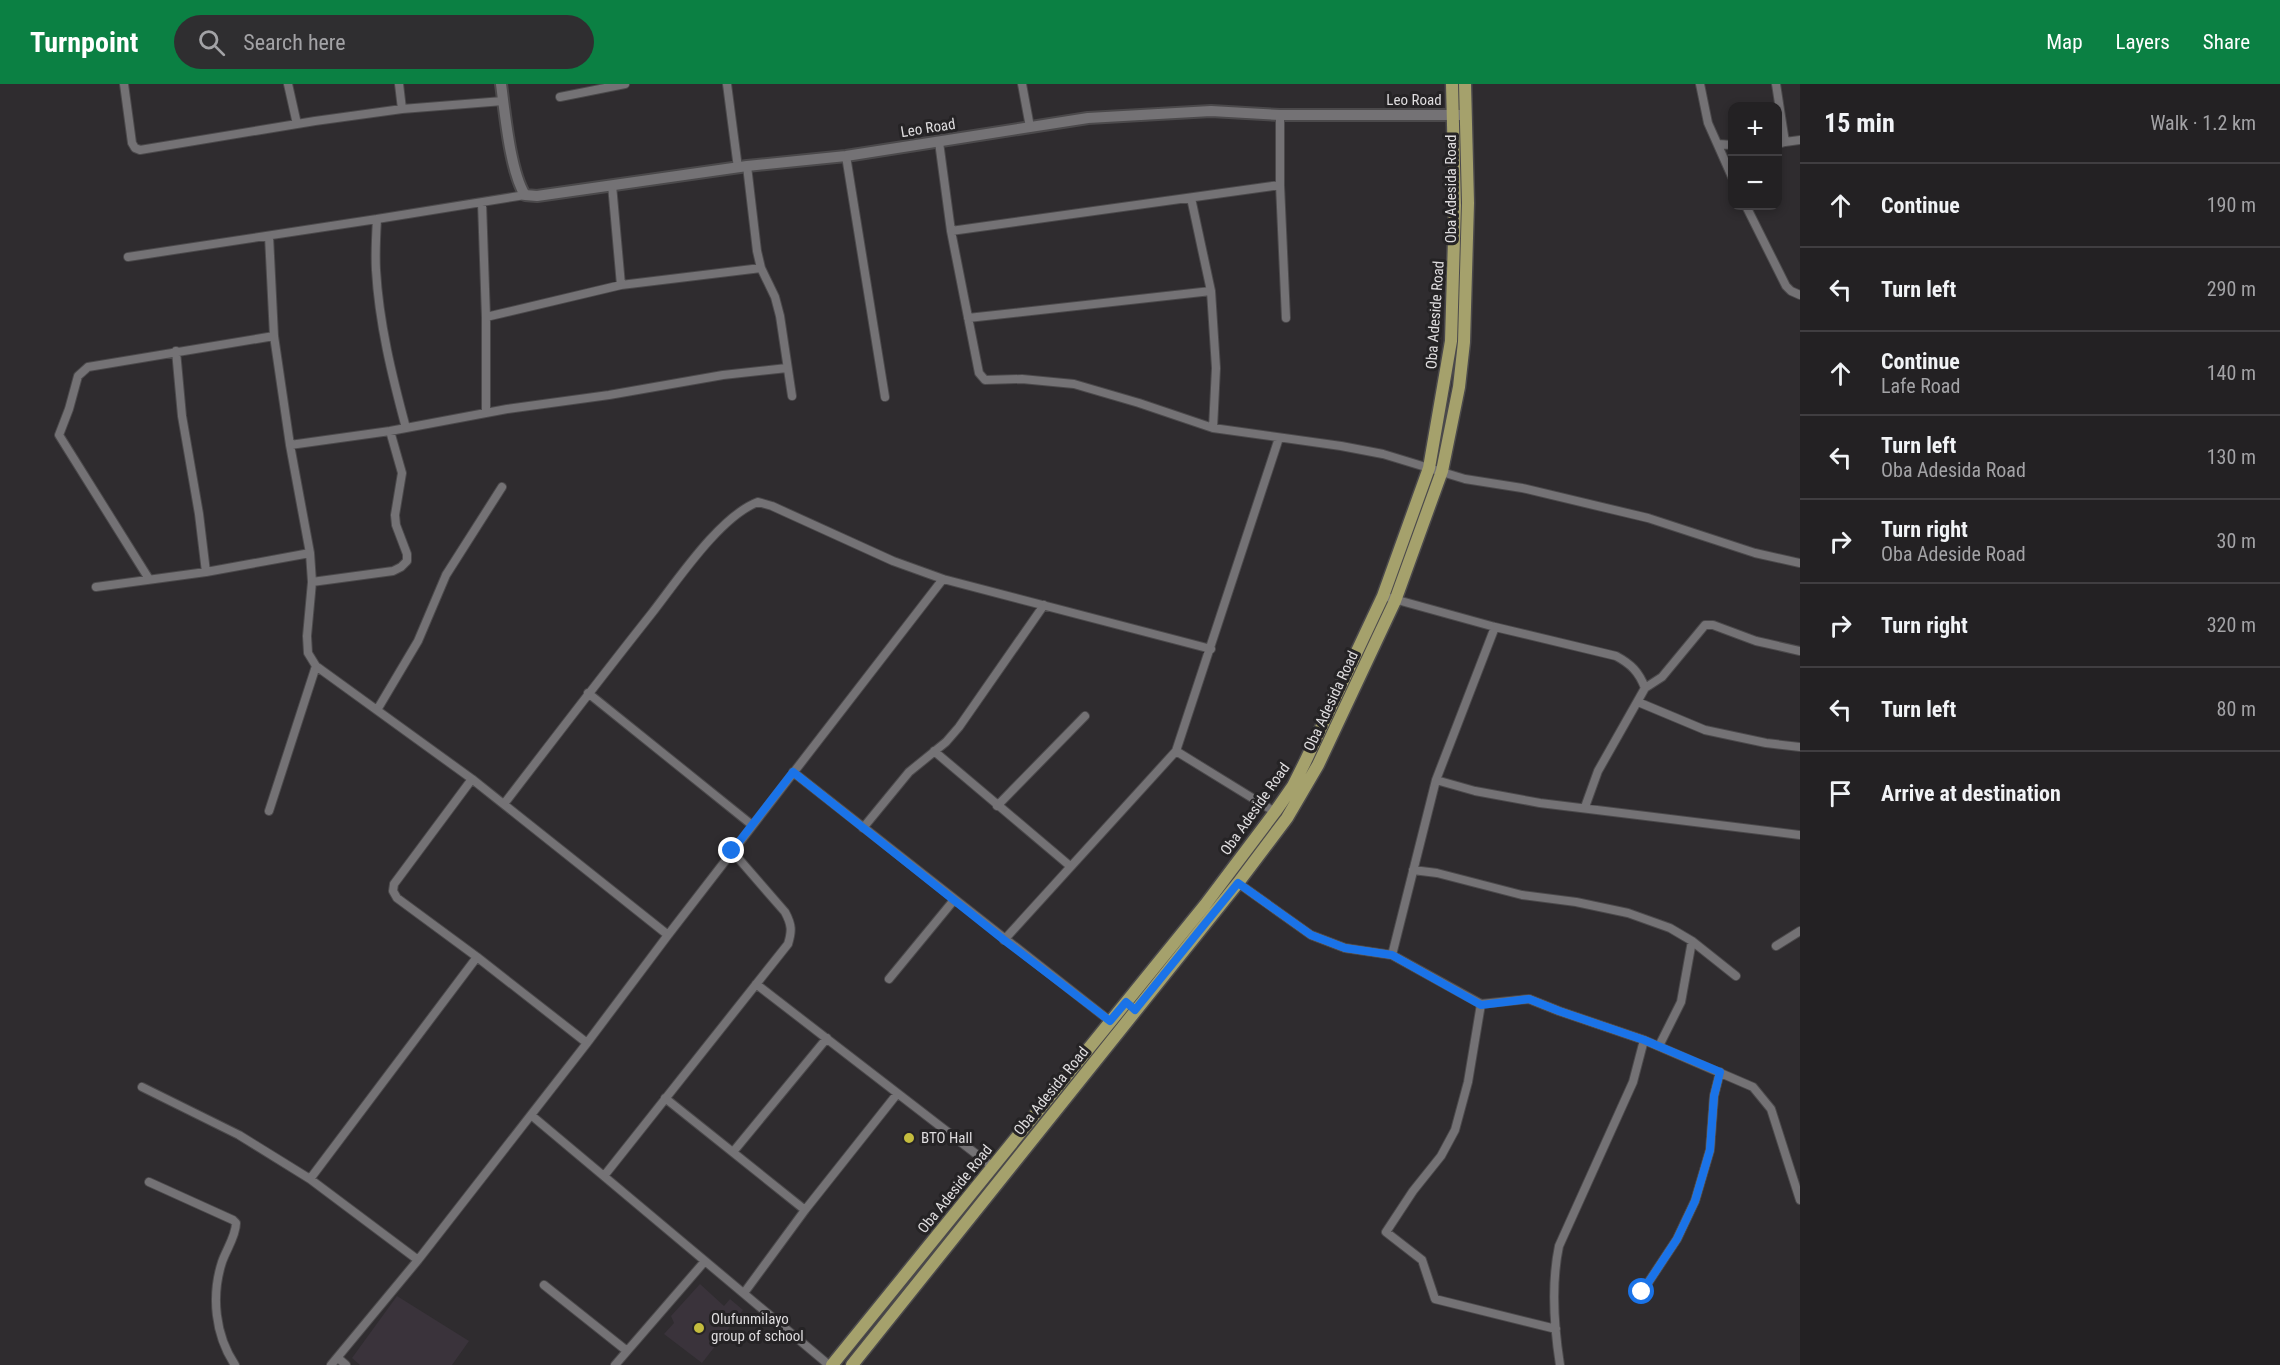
<!DOCTYPE html>
<html lang="en">
<head>
<meta charset="utf-8">
<style>
  :root { --surface:#232123; --page:#2f2e30; --text:#f1f3f6; --muted:#a3a3a6; --line:#403e41; --accent:#0b8043 }
  body { margin:0; font-family:"Roboto Condensed",sans-serif; background:var(--page); color:var(--text) }
  .controls { position:absolute; right:18px; top:18px; display:grid; overflow:hidden; border-radius:12px; box-shadow:0 3px 9px #0003 }
  .controls button { width:54px; height:54px; display:grid; place-items:center; padding:0; border:0; border-bottom:2px solid var(--line); background:var(--surface); color:var(--text); font:30px sans-serif }
  .stop { position:absolute; width:18px; height:18px; margin:-14px; border:4px solid #1a73e8; border-radius:50%; background:#fff }
  .stop.end { background:#1a73e8; border-color:#fff; box-shadow:0 2px 6px #0008 }
  .list { margin:0; padding:0; list-style:none }
  h2 { display:flex; justify-content:space-between; align-items:center; height:78px; margin:0; padding:0 24px; font-size:26px }
  h2 small { font-size:20px; font-weight:400; color:var(--muted) }
  .list li { display:grid; grid-template-columns:39px 1fr auto; gap:18px; align-items:center; box-sizing:border-box; height:84px; padding:0 24px; border-top:2px solid var(--line) }
  .list b { display:block; font-size:22px; white-space:nowrap }
  .list p { margin:0; font-size:20px; white-space:nowrap; color:var(--muted) }
  .list em { font-size:20px; font-style:normal; color:var(--muted) }
  .icon { flex:none; width:33px; height:33px; fill:none; stroke:currentColor; stroke-width:2; stroke-linecap:round; stroke-linejoin:round }
  .map { position:relative; flex:none; width:1800px; height:1281px; overflow:hidden }
  header { display:flex; align-items:center; gap:36px; box-sizing:border-box; height:84px; padding:0 30px; background:var(--accent); color:#fff }
  header strong { font-size:28px }
  nav { display:flex; gap:33px; margin-inline-start:auto; font-size:21px }
  .search { width:420px; height:54px; background:var(--page); display:flex; align-items:center; gap:15px; box-sizing:border-box; padding:0 21px; border-radius:33px; color:var(--muted); font-size:22px }
  main { display:flex }
  aside { flex:1; background:var(--surface) }
  .map>svg:first-child { display:block }
</style>
</head>
<body>
<header>
<strong>Turnpoint</strong>
<div class="search"><svg class="icon" aria-label="search" viewBox="0 0 24 24"><circle cx="10" cy="10" r="6"/><path d="M15 15l6 6"/></svg>Search here</div>
<nav><a>Map</a><a>Layers</a><a>Share</a></nav>
</header>
<main>
<div class="map">
<svg width="1800" height="1281" viewBox="0 0 1800 1281">
  <rect width="100%" height="100%" fill="#2f2c2f"/>
  <path fill="#3a333b" d="M700 1200 724 1222 730 1215 743 1226 702 1279 664 1250 674 1239 671 1232Z
    M397 1212 469 1257 452 1281H360L352 1274Z"/>
  <g fill="none" stroke-linecap="round" stroke-linejoin="round">
    <defs>
      <path id="street" d="M124 0 132 59 135 64 140 66 315 37 402 25 503 17
        M288 0 297 40
        M399 0 402 25
        M727 0 738 84
        M1022 0 1030 43
        M1700 0 1708 39 1732 93
        M1776 0 1785 58 1778 60
        M560 13 625 0
        M1280 31V101L1286 234
        M939 58 951 147 979 289 985 296 1022 295 1074 300 1139 319 1213 344 1341 362 1383 370 1465 395 1522 404 1648 434 1755 469 1800 479
        M1785 58 1800 56
        M1718 60 1732 61
        M846 72 885 313
        M747 82 757 167 761 184 775 213 780 232 792 312
        M612 101 621 201
        M1191 114 1211 207 1216 284 1213 344
        M482 119 486 233V329
        M1746 122 1786 202 1791 207 1800 211
        M377 135 525 111
        M951 147 1280 101
        M269 152 274 252 290 361 310 469 312 498 307 552 308 569 316 582 472 695 668 851
        M128 173 377 135C376 152 375 169 376 186 379 239 392 292 406 344
        M486 233 621 201 761 184
        M968 234 1211 207
        M176 267 182 332 199 430 206 488
        M290 361 390 347 507 325 609 311 723 291 787 284
        M149 495 59 351 69 325 78 292 88 283 274 252
        M312 498 393 487 401 483 407 477V470L396 441 395 431 402 389 390 347
        M96 503 206 488 310 469
        M1383 512 1495 543 1616 572C1631 580 1639 588 1645 604
        M588 609 752 741
        M1638 618 1705 646 1766 659 1800 663
        M377 626 418 557 446 491 502 403
        M934 667 1070 782
        M1176 667 1275 728
        M793 688 1110 937
        M472 695 394 800 393 807 397 814 477 873 587 959
        M1436 696 1475 707 1540 719 1800 751
        M504 720C553 656 602 592 652 529 677 497 720 432 758 418L772 422 893 477 943 495 1211 565
        M997 722 1085 632
        M1585 723 1598 687 1645 604 1662 593 1705 541H1713L1756 557 1800 567
        M269 727 316 582
        M863 744 909 688 946 658 959 643 1044 521
        M1413 786 1437 789 1522 811 1576 818 1628 829 1670 844 1692 857 1736 892
        M1238 799 1311 851 1345 864 1392 871 1481 920 1529 915 1559 927 1644 956 1753 1003 1771 1025 1800 1116
        M1004 856 1176 667 1279 354
        M1776 862 1800 847
        M1392 871 1436 696 1495 543
        M889 895 954 816
        M756 900 993 1083
        M1481 920 1468 998 1455 1046 1441 1072 1413 1107 1386 1148 1422 1176 1435 1215 1556 1245
        M1659 962 1681 918 1692 857
        M142 1003 239 1051 310 1095 418 1176
        M665 1014 805 1126
        M531 1031 829 1281
        M733 1068 827 954
        M604 1092 788 860C792 847 792 841 785 828L732 767
        M310 1095 477 873
        M149 1098 233 1136 236 1139C236 1152 226 1166 222 1178 211 1212 215 1251 235 1281
        M544 1201 627 1267
        M1642 1208 1677 1155 1695 1117 1710 1066 1714 1012 1720 988
        M744 1209 805 1126 897 1010
        M338 1274 346 1281
        M331 1281 418 1176 587 959 668 851 943 495
        M615 1281 705 1177
        M1560 1281C1554 1243 1551 1200 1559 1162L1633 998 1644 956"/>
      <path id="secondary" d="M501 0C505 29 510 87 525 111L537 112 747 82 846 72 1088 34 1211 27 1280 31H1461"/>
      <path id="primary" d="M832 1281 1205 821 1275 728 1293 702 1305 678 1383 512 1429 384 1451 257 1455 121 1452 0
        M852 1281 1238 799 1287 734 1318 681 1395 517 1442 387 1459 303 1464 258 1468 119 1465 0"/>
    </defs>
    <use href="#street" stroke="#4b494b" stroke-width="10"/>
    <use href="#secondary" stroke="#4b494b" stroke-width="14"/>
    <use href="#primary" stroke="#4b494b" stroke-width="15"/>
    <use href="#street" stroke="#747275" stroke-width="8"/>
    <use href="#secondary" stroke="#747275" stroke-width="10"/>
    <use href="#primary" stroke="#a5a16c" stroke-width="12"/>
  </g>
  <g fill="none" stroke-linecap="round" stroke-linejoin="round">
    <path stroke="#1a73e8" stroke-width="8" d="M732 767 793 688 1004 856 1110 937 1126 918 1135 926 1238 799 1311 851 1345 864 1392 871 1481 921 1529 915 1559 927 1644 956 1720 988 1714 1012 1710 1066 1695 1117 1677 1155 1642 1208"/>
  </g>
  <g fill="#c4bc3e" stroke="#252325" stroke-width="2">
    <circle cx="909" cy="1054" r="6"/>
    <circle cx="699" cy="1244" r="6"/>
  </g>
  <g text-anchor="middle" stroke-width="6" stroke-linejoin="round" paint-order="stroke">
    <g font-size="15" fill="#dfdddf" stroke="#252325">
      <text x="1414" y="21">Leo Road</text>
      <text transform="translate(928 44) rotate(-9)" y="5">Leo Road</text>
      <text transform="translate(1451 105) rotate(-90)" y="5">Oba Adesida Road</text>
      <text transform="translate(1435 231) rotate(-86)" y="5">Oba Adeside Road</text>
      <text transform="translate(1331 617) rotate(-65)" y="5">Oba Adesida Road</text>
      <text transform="translate(1255 725) rotate(-55)" y="5">Oba Adeside Road</text>
      <text transform="translate(1051 1007) rotate(-51)" y="5">Oba Adesida Road</text>
      <text transform="translate(955 1105) rotate(-51)" y="5">Oba Adeside Road</text>
    </g>
    <g font-size="15" fill="#dfdddf" stroke="#252325" text-anchor="start">
      <text x="921" y="1059">BTO Hall</text>
      <text x="711" y="1240">Olufunmilayo<tspan x="711" dy="17">group of school</tspan></text>
    </g>
  </g>
</svg>
<div class="controls">
<button>+</button>
<button>−</button>
</div>
<div class="stop" style="left:1642px;top:1208px"></div>
<div class="stop end" style="left:732px;top:767px"></div>
</div>
<aside>
<h2>15 min<small>Walk · 1.2 km</small></h2>
<ul class="list">
<li><svg class="icon" aria-label="ahead" viewBox="0 0 24 24"><path d="M12 20V5M6 11l6-6 6 6"/></svg><div><b>Continue</b></div><em>190 m</em></li>
<li><svg class="icon" aria-label="left" viewBox="0 0 24 24"><path d="M17 20v-9H6M10 6l-5 5 5 5"/></svg><div><b>Turn left</b></div><em>290 m</em></li>
<li><svg class="icon" aria-label="ahead" viewBox="0 0 24 24"><path d="M12 20V5M6 11l6-6 6 6"/></svg><div><b>Continue</b><p>Lafe Road</p></div><em>140 m</em></li>
<li><svg class="icon" aria-label="left" viewBox="0 0 24 24"><path d="M17 20v-9H6M10 6l-5 5 5 5"/></svg><div><b>Turn left</b><p>Oba Adesida Road</p></div><em>130 m</em></li>
<li><svg class="icon" aria-label="right" viewBox="0 0 24 24"><path d="M7 20v-9h11M14 6l5 5-5 5"/></svg><div><b>Turn right</b><p>Oba Adeside Road</p></div><em>30 m</em></li>
<li><svg class="icon" aria-label="right" viewBox="0 0 24 24"><path d="M7 20v-9h11M14 6l5 5-5 5"/></svg><div><b>Turn right</b></div><em>320 m</em></li>
<li><svg class="icon" aria-label="left" viewBox="0 0 24 24"><path d="M17 20v-9H6M10 6l-5 5 5 5"/></svg><div><b>Turn left</b></div><em>80 m</em></li>
<li><svg class="icon" aria-label="arrive" viewBox="0 0 24 24"><path d="M6 21V4h12l-3 4 3 4H6"/></svg><div><b>Arrive at destination</b></div></li>
</ul>
</aside>
</main>
</body>
</html>
